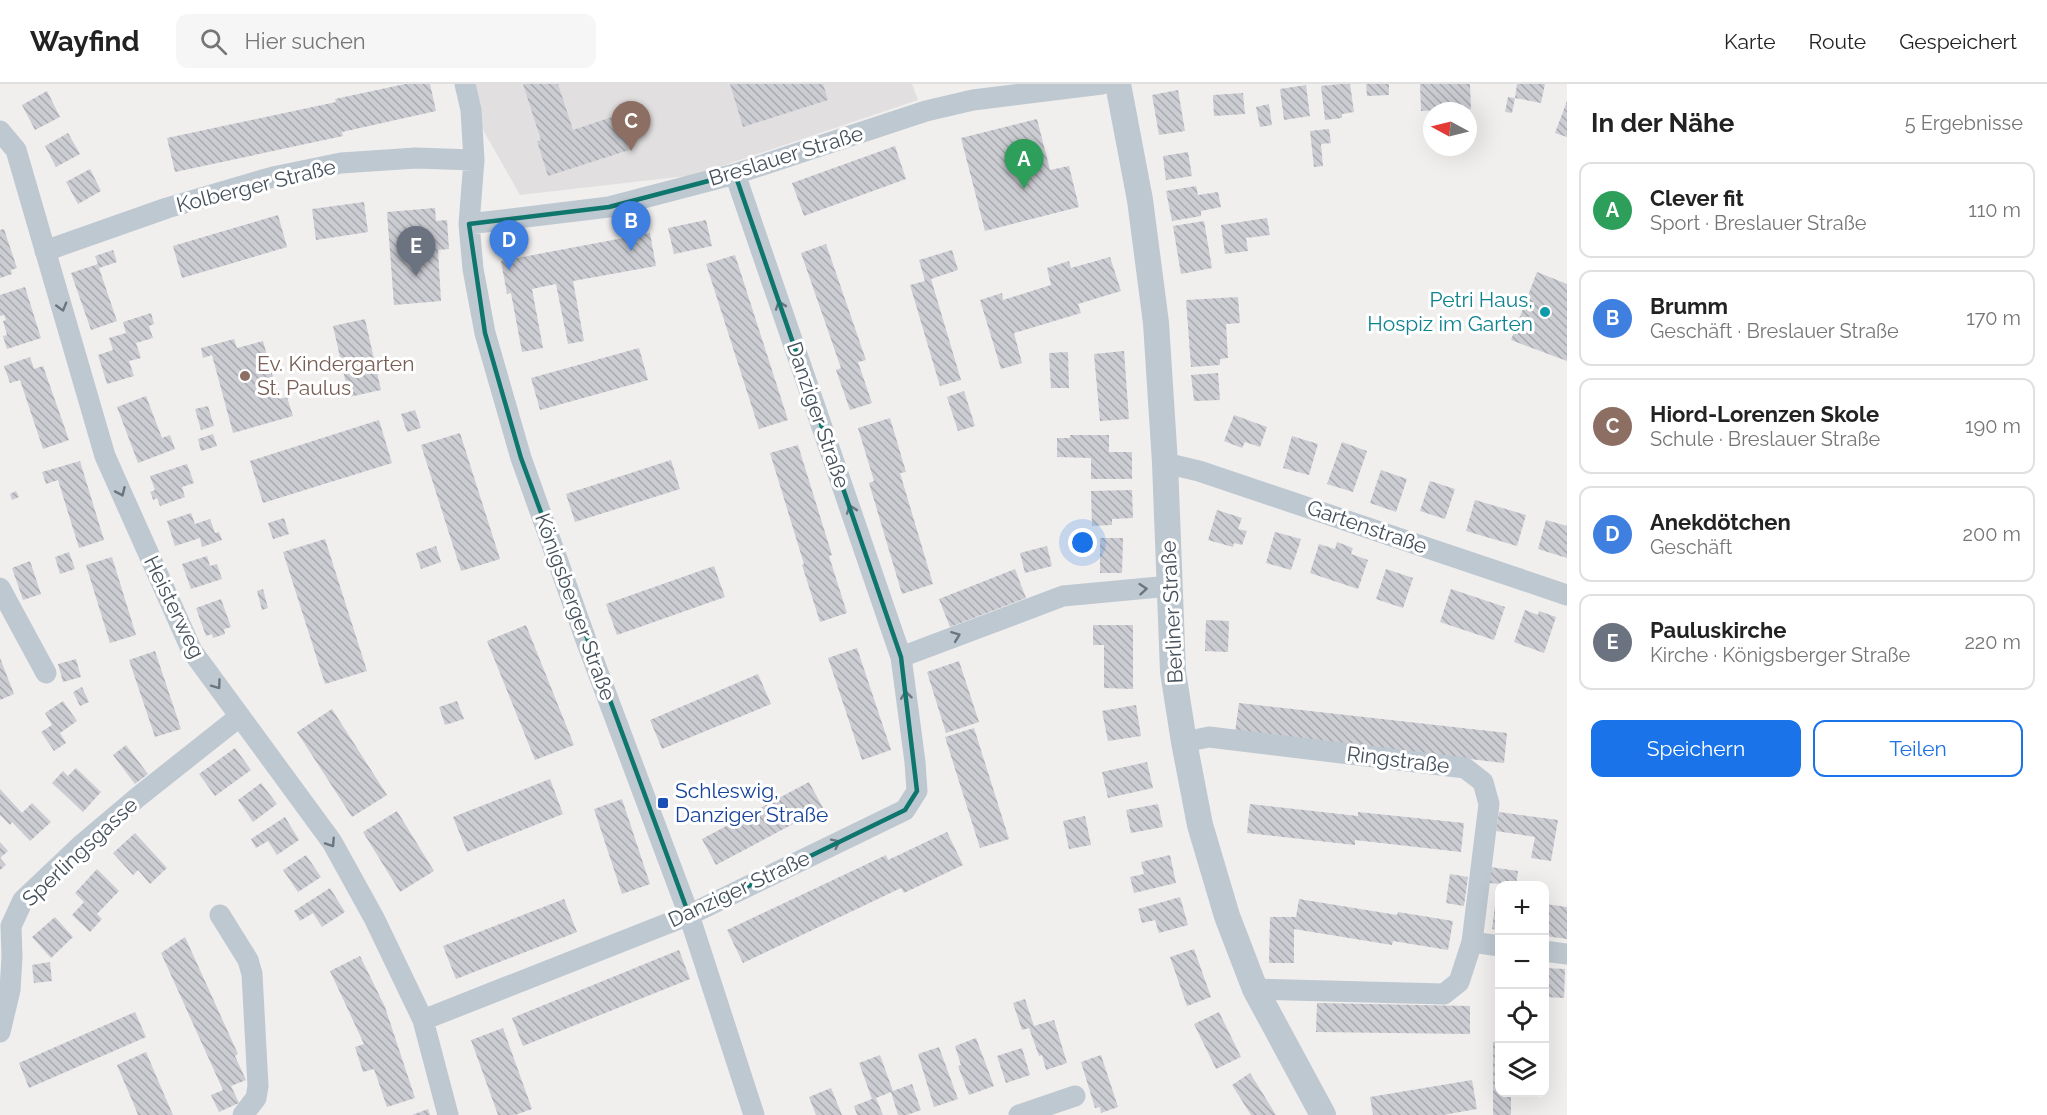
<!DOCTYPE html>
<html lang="de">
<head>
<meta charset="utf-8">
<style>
  :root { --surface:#fff; --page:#f6f6f6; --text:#222; --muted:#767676; --line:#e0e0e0; --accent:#1a73e8 }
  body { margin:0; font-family:Raleway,sans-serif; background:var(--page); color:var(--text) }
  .controls { position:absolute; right:18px; bottom:18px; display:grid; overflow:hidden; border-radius:12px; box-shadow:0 6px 24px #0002 }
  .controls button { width:54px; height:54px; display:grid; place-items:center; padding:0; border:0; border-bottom:2px solid var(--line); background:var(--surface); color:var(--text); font:30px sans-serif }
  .compass { position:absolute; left:1423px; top:18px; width:54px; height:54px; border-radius:50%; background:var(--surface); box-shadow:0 6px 24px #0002; rotate:277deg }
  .you { position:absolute; left:1083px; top:459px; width:21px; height:21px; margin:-15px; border:4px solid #fff; border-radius:50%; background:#1a73e8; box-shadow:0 0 0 9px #1a73e833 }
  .badge { display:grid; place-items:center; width:39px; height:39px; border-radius:50%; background:var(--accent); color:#fff; font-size:20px; font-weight:700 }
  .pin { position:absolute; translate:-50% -50px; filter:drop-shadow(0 2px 3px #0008) }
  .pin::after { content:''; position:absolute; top:32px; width:21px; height:18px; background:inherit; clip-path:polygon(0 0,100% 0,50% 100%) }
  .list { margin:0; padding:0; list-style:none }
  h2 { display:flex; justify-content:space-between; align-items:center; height:78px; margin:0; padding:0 24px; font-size:26px }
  h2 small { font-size:20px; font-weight:400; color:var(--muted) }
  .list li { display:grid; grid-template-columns:39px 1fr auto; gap:18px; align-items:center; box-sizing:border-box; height:96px; margin:0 12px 12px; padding:0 12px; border:2px solid var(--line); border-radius:12px }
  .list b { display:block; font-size:22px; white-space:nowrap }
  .list p { margin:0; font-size:20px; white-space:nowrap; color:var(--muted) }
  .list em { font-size:20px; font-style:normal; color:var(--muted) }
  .actions { display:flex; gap:12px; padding:18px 24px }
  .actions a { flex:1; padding:14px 0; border:2px solid var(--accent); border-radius:12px; text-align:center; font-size:21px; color:var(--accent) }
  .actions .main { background:var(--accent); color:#fff }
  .icon { flex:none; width:33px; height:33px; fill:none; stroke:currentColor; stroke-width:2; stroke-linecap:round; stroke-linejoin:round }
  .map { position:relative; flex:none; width:1567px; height:1031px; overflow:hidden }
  header { display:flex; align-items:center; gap:36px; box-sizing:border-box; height:84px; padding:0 30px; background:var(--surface); border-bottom:2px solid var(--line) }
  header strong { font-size:28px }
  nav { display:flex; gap:33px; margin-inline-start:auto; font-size:21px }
  .search { width:420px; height:54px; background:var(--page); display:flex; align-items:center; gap:15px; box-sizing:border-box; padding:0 21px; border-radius:12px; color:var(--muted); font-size:22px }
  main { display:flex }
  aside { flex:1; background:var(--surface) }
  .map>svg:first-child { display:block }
</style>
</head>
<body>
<header>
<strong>Wayfind</strong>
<div class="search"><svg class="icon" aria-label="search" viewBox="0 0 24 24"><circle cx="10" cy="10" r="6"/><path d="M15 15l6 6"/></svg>Hier suchen</div>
<nav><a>Karte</a><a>Route</a><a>Gespeichert</a></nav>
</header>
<main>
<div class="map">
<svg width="1567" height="1031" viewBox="0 0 1567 1031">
  <defs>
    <pattern id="building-back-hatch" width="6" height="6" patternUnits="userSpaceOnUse" patternTransform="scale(1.5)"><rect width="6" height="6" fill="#cbcdd3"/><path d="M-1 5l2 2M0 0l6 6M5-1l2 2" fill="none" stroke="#a7a9ae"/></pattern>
  </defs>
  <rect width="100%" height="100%" fill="#f1eeee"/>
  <path fill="#e2dfe0" d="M475 0H912L918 16 695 91 520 111 482 44Z"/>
  <path fill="url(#building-back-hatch)" d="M405 0H430L436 27 342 48 343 52 175 88 167 54 336 18 335 15Z
    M523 0H558L573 46 618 31 629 66 548 92 537 57 541 56Z
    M730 0H823L828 16 743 43Z
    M1340 0H1350L1354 28 1342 30V34L1325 36 1321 2Z
    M1366 0H1389V11L1367 12Z
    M1420 0H1470L1471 25 1421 27Z
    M1517 0H1545L1541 19 1515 14Z
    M1306 1 1310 32 1284 36 1280 5Z
    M1178 6 1185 47 1159 51 1152 11Z
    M47 7 60 33 35 46 22 21Z
    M1243 9 1245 30 1214 32 1213 11Z
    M1508 13 1515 14 1512 29 1505 28Z
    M1567 17V53L1555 49Z
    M1269 20 1272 41 1260 43 1256 23Z
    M1037 35 1050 86 1069 82 1079 123 985 147 961 54Z
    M1329 45 1331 59 1321 60 1323 82 1314 83 1310 47Z
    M68 49 80 70 56 83 45 62Z
    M895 62 906 95 804 132 792 99Z
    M1188 68 1192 92 1166 96 1163 72Z
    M90 85 101 107 78 120 66 98Z
    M1196 102 1198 111 1218 108 1221 123 1201 127V132L1172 137 1166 107Z
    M364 118 368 148 316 156 312 125Z
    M435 124 436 137 447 136 449 165 438 166 441 217 394 221 387 128Z
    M278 131 287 163 182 194 173 162Z
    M1267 134 1270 151 1246 154 1248 167 1225 170 1221 141Z
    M706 136 712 162 674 170 668 144Z
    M1204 137 1212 184 1181 190 1173 142Z
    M4 145 17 184 11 186 12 190 0 194V146Z
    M650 149 656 182 573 197 584 257 568 260 556 200 532 205 543 264 522 268 511 209 507 210 501 177Z
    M826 160 866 276 858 278 872 319 850 326 836 286 841 284 801 169Z
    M113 166 117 178 99 184 117 237 91 246 71 189 98 180 95 172Z
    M952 166 958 186 931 195 961 296 940 302 910 201 925 197 919 176Z
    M735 171 788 336 759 345 706 180Z
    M1110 173 1121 207 1078 220 1081 229 1014 249 1022 279 1001 285 980 216 1002 209 1003 216 1051 201 1047 184 1069 177 1071 184Z
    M1537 188 1567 200V277L1511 256Z
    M25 203 41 254 7 265 3 252 7 251 3 237 6 236 4 231 0 232V211Z
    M1238 213 1240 239 1226 240 1228 274 1220 275V281L1191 283 1186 216Z
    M151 229 154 240 149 242 153 254 136 259 141 274 129 277 134 292 107 300 98 271 113 266 109 254 126 249 123 238Z
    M365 235 381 306 349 313 333 242Z
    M234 255 237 264 263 257 279 315 287 313 293 332 233 349 212 271 203 274 201 264Z
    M639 264 648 296 540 326 531 294Z
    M1124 267 1129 335 1100 337 1094 270Z
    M1068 268 1069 304H1051L1049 269Z
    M30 273 34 285 43 282 69 356 43 365 20 296 10 299 4 282Z
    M1218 289 1220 316 1194 317 1191 291Z
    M964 307 975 342 958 347 947 313Z
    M146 312 162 354 170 351 175 365 138 379 117 323Z
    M208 322 214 342 201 346 195 325Z
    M415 326 421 344 407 348 401 330Z
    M1234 331 1267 343 1260 363 1245 358 1242 364 1224 357Z
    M890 334 906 388 900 389 933 500 902 510 869 399 874 397 858 344Z
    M379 336 392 379 263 419 250 377Z
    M460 349 500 475 461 487 421 361Z
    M213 350 217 362 201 367 198 355Z
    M1070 351H1109V368H1132V395H1091V374L1057 373V354H1070Z
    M1292 352 1318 360 1309 391 1283 384Z
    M1342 358 1367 367 1353 408 1327 400Z
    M798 361 832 471 829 472 847 529 820 538 802 481 804 480 770 369Z
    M671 376 680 405 575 438 566 410Z
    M80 377 104 456 79 464 58 396 46 400 42 388Z
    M187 380 194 399 182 403 185 413 160 422 157 414 153 416 152 412 150 408 155 406 150 392Z
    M1381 386 1407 395 1396 428 1370 419Z
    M1430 397 1455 405 1445 435 1420 427Z
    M1132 406 1133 434 1112 435V441L1092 442 1091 407Z
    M16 407 19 413 12 416 10 410Z
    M1475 416 1526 431 1517 462 1466 447Z
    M1217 426 1242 434 1238 445 1247 447 1242 461 1234 459 1233 463 1208 456Z
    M191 429 195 440 210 435 215 449 219 448 222 456 202 463 200 454 175 462 167 437Z
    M284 434 289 450 273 455 268 439Z
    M1546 436 1567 442V474L1538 465Z
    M1275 448 1301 455 1291 486 1266 479Z
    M1100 454H1123L1122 489H1100Z
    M325 455 367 587 325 600 283 468Z
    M1337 458 1353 464 1351 470 1368 476 1358 505 1310 489 1319 460 1335 465Z
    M436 462 441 478 421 485 416 469Z
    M1047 462 1052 482 1025 489 1020 469Z
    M69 468 75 485 60 490 55 473Z
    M207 472 210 482 217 480 222 495 191 505 182 480Z
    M112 473 136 551 110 559 86 481Z
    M30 477 41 510 23 516 12 484Z
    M714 482 725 513 617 551 606 520Z
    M1015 485 1026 514 950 543 939 515Z
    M1386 485 1413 494 1403 524 1376 515Z
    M263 505 268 524 262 526 257 507Z
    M1451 505 1505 523 1494 556 1440 538Z
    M221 515 231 543 224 545 225 550 213 554 212 550 206 552 196 524Z
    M1525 526 1538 531 1539 527 1556 533 1544 569 1514 558Z
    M1206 536 1229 537 1228 568 1205 567Z
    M526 541 574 661 535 676 487 557Z
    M1093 541H1133V605L1104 604V561H1093Z
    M857 564 891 666 862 676 828 574Z
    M155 567 181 645 155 653 129 576Z
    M0 574 14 610 0 616Z
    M76 575 81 593 63 598 58 580Z
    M959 577 979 638 946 649 927 588Z
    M758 590 771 620 662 665 650 636Z
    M82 603 89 618 80 622 73 608Z
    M63 617 77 637 60 649 66 659 54 667 41 648 52 641 45 629Z
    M457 617 464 635 445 641 439 623Z
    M1239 619 1507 649 1504 679 1235 648Z
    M1136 621 1141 652 1108 657 1102 627Z
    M332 625 387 711 352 733 297 648Z
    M974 644 1009 755 980 764 945 653Z
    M126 661 148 690 135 700 113 671Z
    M235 664 251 686 215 712 199 690Z
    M1147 678 1153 704 1108 714 1102 688Z
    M76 684 101 708 83 728 52 699 63 687 68 692Z
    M550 695 563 730 467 768 453 733Z
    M809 698 823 724 716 781 702 755Z
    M261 699 277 720 253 738 238 716Z
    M0 705 22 729 32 719 51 738 30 757 12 738 10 741 0 731Z
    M622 715 650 800 622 810 594 725Z
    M1158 720 1163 743 1131 749 1126 726Z
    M1250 720 1358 732V728L1464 739 1461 768 1355 756V761L1247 749Z
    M397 727 434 787 400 808 363 748Z
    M1499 728 1558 736 1551 777 1531 774 1535 753 1496 747Z
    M1085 732 1091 761 1069 765 1063 737Z
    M285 733 299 756 277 771 268 757 256 764 251 755Z
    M947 748 963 781 904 809 901 804 743 879 727 846 886 771 888 776Z
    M135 749 167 784 150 800 138 786 133 791 113 769Z
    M0 758 8 767 0 774 6 781 0 786Z
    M306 771 321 793 298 808 283 786Z
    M1170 771 1176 799 1134 809 1130 793 1144 790 1141 778Z
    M1490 783 1518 787 1516 801 1488 799Z
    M97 785 119 807 97 830 102 835 90 848 72 831 84 818 75 809Z
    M1450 790 1468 793 1464 822 1446 819Z
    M330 804 345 828 322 843 313 829 300 837 294 827Z
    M1180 813 1188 841 1159 849 1155 836 1142 839 1138 825Z
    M1496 814 1500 815V846L1492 845Z
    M564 815 577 848 456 895 443 862Z
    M1299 815 1397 831 1398 828 1453 837 1448 866 1393 857 1392 861 1294 845V879H1269L1270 833H1296Z
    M1545 820 1567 823V855L1545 852Z
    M55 833 73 853 51 874 32 853Z
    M185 853 238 970 235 972 246 996 231 1002 239 1019 219 1028 211 1011 223 1006 161 869Z
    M1194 865 1211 913 1187 922 1170 873Z
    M679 866 690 895 523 962 512 934Z
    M360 872 385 923 415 1014 387 1023 374 985 363 988 355 963 364 960 330 887Z
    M50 878 52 897 34 899 32 881Z
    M1545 884 1565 885 1564 914 1545 913Z
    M1025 915 1034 942 1054 936 1067 979 1046 986 1042 971 1039 972 1029 944 1022 946 1013 919Z
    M1317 919 1470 922V950L1316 948Z
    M135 928 146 953 29 1004 19 979Z
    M1219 928 1241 973 1216 985 1194 940Z
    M503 944 532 1025 515 1031H498L471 956Z
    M976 954 994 1002 969 1011 958 982 961 981 955 962Z
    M1493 958H1500V1008H1511V1031H1493Z
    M939 963 958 1015 934 1023 918 970Z
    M1022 964 1030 991 1006 999 997 972Z
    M146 968 163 1008 173 1031H138L134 1021 117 981Z
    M880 971 893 1007 912 1000 921 1026 907 1031H898L891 1008 876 1014 883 1031H857L854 1022 872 1015 859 979Z
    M1101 971 1118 1023 1101 1029 1100 1023 1095 1024 1081 978Z
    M1250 989 1276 1031H1251L1232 1001Z
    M1472 996 1477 1025 1443 1031H1373L1370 1013Z
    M831 1004 842 1031H816L809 1013Z
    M428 1025 430 1031H412Z"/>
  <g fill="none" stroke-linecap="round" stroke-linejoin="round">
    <path stroke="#bec8d0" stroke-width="21" d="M465 0 471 26 474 76 469 140 473 185 485 249 521 374 587 559 689 831 754 1031
      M0 47 16 66 105 372 192 567 332 758 374 834 423 936 448 1031
      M469 140 609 123 735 90 926 27 973 16 1102 0
      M45 167 167 124 273 93 341 79 416 74 474 76
      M1165 379 1199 387 1567 511
      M0 504 46 589
      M901 573 1063 512 1170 502
      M1184 658 1209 653 1465 684 1483 698 1489 720 1472 858 1459 898 1444 910 1255 905
      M220 831 248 876 252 890 258 1002 256 1014 243 1031
      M1472 858 1500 862
      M1544 867 1567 870
      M423 936 689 831 905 726 917 707 915 678 901 573 735 90
      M0 948 10 906 12 873 11 842 23 816 80 762 138 713 239 633
      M1019 1031 1075 1012"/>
    <path stroke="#bec8d0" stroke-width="26" d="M1118 0 1140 116 1156 239 1165 379 1173 588 1184 658 1200 741 1227 832 1255 905 1323 1031"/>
  </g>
  <defs><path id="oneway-chevron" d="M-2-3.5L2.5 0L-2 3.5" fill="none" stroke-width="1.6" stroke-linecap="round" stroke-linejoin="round" transform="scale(1.5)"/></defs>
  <g stroke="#6a757f">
    <use href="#oneway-chevron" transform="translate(780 221) rotate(-109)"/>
    <use href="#oneway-chevron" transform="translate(62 223) rotate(74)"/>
    <use href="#oneway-chevron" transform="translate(121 408) rotate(66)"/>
    <use href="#oneway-chevron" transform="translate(851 425) rotate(-109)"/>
    <use href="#oneway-chevron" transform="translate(1143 505) rotate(-5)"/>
    <use href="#oneway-chevron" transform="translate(956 552) rotate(-21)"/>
    <use href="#oneway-chevron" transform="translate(217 601) rotate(54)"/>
    <use href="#oneway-chevron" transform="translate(906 611) rotate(-97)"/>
    <use href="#oneway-chevron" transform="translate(331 759) rotate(57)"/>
    <use href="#oneway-chevron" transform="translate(836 759) rotate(-26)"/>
  </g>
  <path fill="none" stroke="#0f766e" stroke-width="4.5" stroke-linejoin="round" d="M735 90 901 573 917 707 905 726 689 831 521 374 485 249 469 140 609 123Z"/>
  <circle fill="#0f9aa8" stroke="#fff" stroke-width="2" cx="1545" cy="228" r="6"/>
  <circle fill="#8d6e63" stroke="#fff" stroke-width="2" cx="245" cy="292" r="6"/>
  <rect fill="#1a4fb4" stroke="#fff" stroke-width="2" x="657" y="713" width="12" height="12" rx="3"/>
  <g text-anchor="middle" stroke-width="6" stroke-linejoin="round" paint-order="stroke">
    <g font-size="21" fill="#46515c" stroke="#fff">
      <text transform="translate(786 72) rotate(-17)" y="7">Breslauer Straße</text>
      <text transform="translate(256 102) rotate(-14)" y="7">Kolberger Straße</text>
      <text transform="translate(818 331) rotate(71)" y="7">Danziger Straße</text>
      <text transform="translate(1367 443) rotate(19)" y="7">Gartenstraße</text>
      <text transform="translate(174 523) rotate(64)" y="7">Heisterweg</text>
      <text transform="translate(575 523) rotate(70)" y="7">Königsberger Straße</text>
      <text transform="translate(1172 528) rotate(-93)" y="7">Berliner Straße</text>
      <text transform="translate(1398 676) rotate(7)" y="7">Ringstraße</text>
      <text transform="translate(80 768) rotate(-43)" y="7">Sperlingsgasse</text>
      <text transform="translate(739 805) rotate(-25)" y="7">Danziger Straße</text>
    </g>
    <g font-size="21" fill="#0d838f" stroke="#fff" text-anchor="end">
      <text x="1533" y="223">Petri Haus,<tspan x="1533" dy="24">Hospiz im Garten</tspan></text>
    </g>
    <g font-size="21" fill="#785e54" stroke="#fff" text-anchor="start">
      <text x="257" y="287">Ev. Kindergarten<tspan x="257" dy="24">St. Paulus</tspan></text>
    </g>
    <g font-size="21" fill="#164399" stroke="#fff" text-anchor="start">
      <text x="675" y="714">Schleswig,<tspan x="675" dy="24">Danziger Straße</tspan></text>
    </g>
  </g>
</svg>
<div class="controls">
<button>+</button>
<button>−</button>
<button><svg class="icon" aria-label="locate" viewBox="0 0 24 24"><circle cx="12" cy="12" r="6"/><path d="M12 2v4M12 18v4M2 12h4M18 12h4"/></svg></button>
<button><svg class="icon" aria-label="layers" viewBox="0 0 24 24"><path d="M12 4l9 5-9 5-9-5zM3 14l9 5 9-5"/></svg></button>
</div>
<svg class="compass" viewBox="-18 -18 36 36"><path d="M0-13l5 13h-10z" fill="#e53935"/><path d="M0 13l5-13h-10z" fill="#767676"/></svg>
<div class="you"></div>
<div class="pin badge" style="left:1024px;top:105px;background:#2e9e5b">A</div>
<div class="pin badge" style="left:631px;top:167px;background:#3f7fe0">B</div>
<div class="pin badge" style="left:631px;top:67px;background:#8d6e63">C</div>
<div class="pin badge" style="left:509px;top:186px;background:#3f7fe0">D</div>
<div class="pin badge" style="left:416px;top:192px;background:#6b7280">E</div>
</div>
<aside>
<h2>In der Nähe<small>5 Ergebnisse</small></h2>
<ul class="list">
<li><span class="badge" style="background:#2e9e5b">A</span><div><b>Clever fit</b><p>Sport · Breslauer Straße</p></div><em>110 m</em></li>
<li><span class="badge" style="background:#3f7fe0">B</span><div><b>Brumm</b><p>Geschäft · Breslauer Straße</p></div><em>170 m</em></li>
<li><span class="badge" style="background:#8d6e63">C</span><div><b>Hiord-Lorenzen Skole</b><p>Schule · Breslauer Straße</p></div><em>190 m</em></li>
<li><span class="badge" style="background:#3f7fe0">D</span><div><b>Anekdötchen</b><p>Geschäft</p></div><em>200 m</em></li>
<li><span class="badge" style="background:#6b7280">E</span><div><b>Pauluskirche</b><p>Kirche · Königsberger Straße</p></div><em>220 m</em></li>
</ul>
<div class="actions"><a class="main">Speichern</a><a>Teilen</a></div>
</aside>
</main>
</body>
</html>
